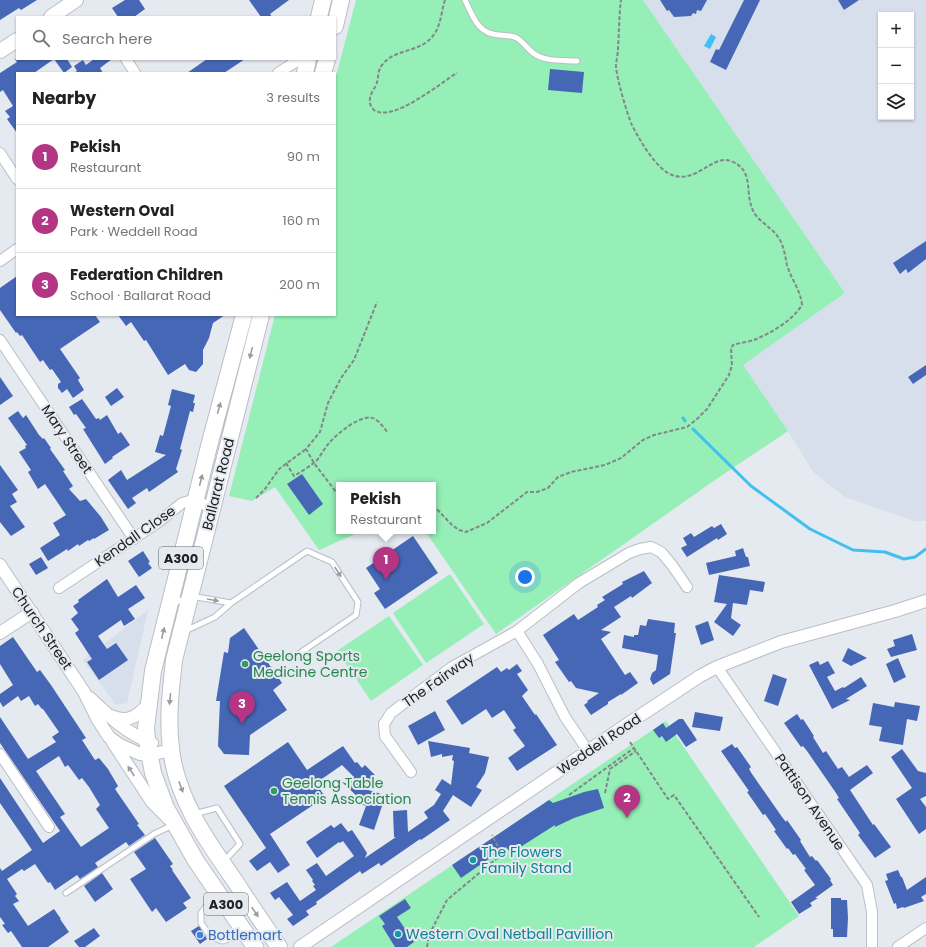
<!DOCTYPE html>
<html lang="en">
<head>
<meta charset="utf-8">
<style>
  :root { --surface:#fff; --page:#f6f6f6; --text:#222; --muted:#767676; --line:#e0e0e0; --accent:#b33583 }
  body { margin:0; font-family:Poppins,sans-serif; background:var(--page); color:var(--text) }
  .controls { position:absolute; right:12px; top:12px; display:grid; overflow:hidden; border-radius:0px; box-shadow:0 1px 3px #0004 }
  .controls button { width:36px; height:36px; display:grid; place-items:center; padding:0; border:0; border-bottom:1px solid var(--line); background:var(--surface); color:var(--text); font:20px sans-serif }
  .you { position:absolute; left:525px; top:577px; width:14px; height:14px; margin:-10px; border:3px solid #fff; border-radius:50%; background:#1a73e8; box-shadow:0 0 0 6px #1a73e833 }
  .badge { display:grid; place-items:center; width:26px; height:26px; border-radius:50%; background:var(--accent); color:#fff; font-size:13px; font-weight:700 }
  .pin { position:absolute; translate:-50% -33px; filter:drop-shadow(0 1px 2px #0008) }
  .pin::after { content:''; position:absolute; top:21px; width:14px; height:12px; background:inherit; clip-path:polygon(0 0,100% 0,50% 100%) }
  .popup { position:absolute; left:336px; top:482px; width:100px; height:52px; box-sizing:border-box; display:grid; place-content:center; border-radius:0px; background:var(--surface); filter:drop-shadow(0 1px 3px #0005); font-size:13px; white-space:nowrap; color:var(--muted) }
  .popup b { font-size:15px; color:var(--text) }
  .popup::after { content:''; position:absolute; left:50%; top:100%; margin-left:-8px; border:8px solid transparent; border-top-color:var(--surface) }
  .list { margin:0; padding:0; list-style:none }
  h2 { display:flex; justify-content:space-between; align-items:center; height:52px; margin:0; padding:0 16px; font-size:17px }
  h2 small { font-size:13px; font-weight:400; color:var(--muted) }
  .list li { display:grid; grid-template-columns:26px 1fr auto; gap:12px; align-items:center; box-sizing:border-box; height:64px; padding:0 16px; border-top:1px solid var(--line) }
  .list b { display:block; font-size:15px; white-space:nowrap }
  .list p { margin:0; font-size:13px; white-space:nowrap; color:var(--muted) }
  .list em { font-size:13px; font-style:normal; color:var(--muted) }
  .icon { flex:none; width:22px; height:22px; fill:none; stroke:currentColor; stroke-width:2; stroke-linecap:round; stroke-linejoin:round }
  .map { position:relative; flex:none; width:926px; height:947px; overflow:hidden }
  .search { position:absolute; background:var(--surface); box-shadow:0 1px 3px #0004; left:16px; top:16px; width:320px; height:44px; display:flex; align-items:center; gap:10px; box-sizing:border-box; padding:0 14px; border-radius:0px; color:var(--muted); font-size:15px }
  .panel { position:absolute; background:var(--surface); box-shadow:0 1px 3px #0004; left:16px; top:72px; width:320px; height:244px; border-radius:0px }
  .map>svg:first-child { display:block }
</style>
</head>
<body>
<div class="map">
<svg width="926" height="947" viewBox="0 0 926 947">
  <rect width="100%" height="100%" fill="#e5e9f0"/>
  <path fill="#d7deec" fill-rule="evenodd" d="M643 0H926V521H914L845 497 813 472 788 431 743 365 845 293ZM881 15H911V117H881Z
    M148 610 127 703 116 705 83 660Z"/>
  <path fill="#95efb7" d="M356 0H643L845 293 743 365 788 431 715 480 496 634 425 531H433V485H339V531H362L319 550 275 487 252 501 229 496 275 315H335V80Z
    M450 574 484 624 426 663 393 613Z
    M389 616 423 665 371 701 337 651Z
    M666 721 799 916 754 947H331Z"/>
  <path fill="#40c0f1" d="M711 34 716 37 710 49 704 46Z"/>
  <g fill="none" stroke-linecap="round" stroke-linejoin="round">
    <path stroke="#40c0f1" stroke-width="3" d="M683 418 685 421
      M693 429 751 486 810 529 853 550 885 552 904 559 915 557 926 549"/>
  </g>
  <path fill="#4667b6" fill-rule="evenodd" d="M0 0H37L21 10 19 8 0 20Z
    M125 0H139L145 9 134 17H118L112 8Z
    M249 0H289L270 14 272 17H261Z
    M660 0H707L701 11 697 10 696 14 693 13 691 16 674 17 669 10 667 11Z
    M744 0H760L726 70 710 62 716 49 719 50Z
    M838 0H859L844 10Z
    M15 59H67L72 67 64 73 54 59 34 73H17V133L7 119 10 117 5 111 13 106 3 90 0 92V73L17 62Z
    M94 59H112L100 68 103 73H74L77 71 74 66 83 60 86 65Z
    M207 59H245L224 73H187Z
    M550 69 584 72 582 93 548 90Z
    M926 241V259L908 273 906 269 900 274 893 263Z
    M17 276V315H95L100 322 60 349 80 378 78 380 84 390 73 398 67 389 62 393 58 388V384L61 382 52 369 50 370 43 360 40 362 22 335 20 336 17 332 16 333 0 310V288Z
    M118 315H225L213 323 209 338 203 350V364L196 372 189 370 185 364 168 375 146 340 144 341 131 322 126 326Z
    M926 365V375L913 384 908 377Z
    M0 377 13 396 0 405Z
    M117 388 124 397 111 406 105 397Z
    M172 389 195 395 193 403H195L193 412 190 411 180 449 182 450 176 469 178 472 149 492 147 488 132 498 136 503 128 509 108 480 121 470 127 480 166 455 155 452 160 435 163 436 171 406 168 405Z
    M82 399 96 419 99 418 100 420 107 415 118 434 121 432 130 445 112 457 113 458 105 464 83 429 86 428 76 414 74 415 69 407Z
    M18 411 23 418 26 415 39 435 43 439 44 438 51 448 50 449 65 470 63 471 73 486 69 489 80 501 86 499 101 517 109 530 94 539V538L89 541 88 540 79 546 78 544 68 551 67 549 48 561 40 548 60 535 53 523 66 515 45 484 38 489 28 472 31 470 19 452 26 448 25 446 27 445 8 418Z
    M0 465 18 490 12 494 17 502 10 506 25 527 11 536 0 522Z
    M302 474 323 504 309 515 287 484Z
    M721 524 727 534 718 540 717 538 687 557 681 548 687 545 683 538 691 533 694 537 712 526 714 528Z
    M413 536 438 573 385 609 374 593 380 589 366 568Z
    M743 548 746 557H748L750 566 709 575 706 563 736 556 735 551Z
    M143 551 150 562 148 563 152 568 139 577 128 561Z
    M41 557 48 568 36 575 29 564Z
    M644 571 652 583 632 598 631 596 614 607 621 617 601 630 611 632 601 639 625 675 630 672 638 683 621 695V694L608 702V704L591 715 584 705 588 702 587 701 599 693 576 688 571 681 569 682 555 662 559 660 543 635 574 614 578 620 598 607 597 605 605 600 602 597 623 584 622 582Z
    M719 575 765 582 763 592 750 590 747 605 733 603 731 618 741 625 733 636 714 622 727 604 714 602Z
    M107 579 118 597 136 585 145 598 128 609 135 619 124 626 121 620 98 636 107 649 116 643 128 660 99 680 87 662 92 659 75 633 79 630 71 619 78 613 73 606 79 602 78 600Z
    M648 619 675 623 674 633H676L670 674 653 685 650 679 652 673 656 670 658 655 622 648 624 635 634 637V635H638L640 625 646 626Z
    M708 621 714 640 701 645 695 626Z
    M244 628 282 683 273 690 287 710 250 735 249 755 224 754 218 746 220 701H216L224 652 228 653 230 638Z
    M912 634 917 650 891 657 887 649 895 646 893 640Z
    M13 637 37 672 40 670 51 685 86 738 82 740 95 760 99 758 108 769 118 786 115 789 139 824 137 825 145 835 129 846 126 842 95 863 98 867 80 879 77 875 55 890 50 882 48 883 35 864 24 871 22 869 7 879 17 894 15 896 19 901 13 904 28 926 54 909 61 919H60L69 932 48 947H22L11 931 8 933 2 925 5 924 0 917V868L2 871 32 850 0 803V778L43 843 60 831 0 743V717L28 759 56 742 52 737 59 732 43 709H42L38 704 35 706 29 696 21 701 18 696 3 707 0 702V694L13 685 0 664V646ZM59 756 65 767 68 765 79 780 82 778 89 787 100 805 96 809 109 828 81 847 60 817 65 814 36 771Z
    M848 648 867 658 851 666 842 661Z
    M898 658 906 677 894 683 886 664Z
    M818 661 820 665 828 661 835 673 827 677 835 691 843 687 844 688 861 677 867 686 846 699 850 700 832 709 809 665Z
    M517 664 522 671 517 674 528 690 522 696 535 715 536 714 557 745 517 771 508 758 525 746 513 730 516 728 504 710 492 718 486 709 462 725 446 701 497 667 501 672 507 668 509 670Z
    M773 674 787 679 778 706 764 701Z
    M895 702 920 706 917 721 907 719 903 745 879 741 882 727 869 725 873 703 894 707Z
    M435 711 445 730 418 745 408 726Z
    M695 712 723 717 720 731 692 727Z
    M797 714 801 720 803 719 814 736 813 737 823 753 826 751 838 769 842 767 849 777 867 765 873 773 850 790 873 825 874 824 891 847 875 858 858 835 860 833 837 799 839 798 836 793 807 751 803 746 801 747 784 723Z
    M679 719H683L697 740 686 747 677 734 666 742 662 736 659 738 653 730 663 723 666 728Z
    M428 741 470 748 469 753 489 757 485 773 476 787 482 790 471 807 453 795 443 811 450 820 421 840 420 839 381 866 379 863 362 874 360 871 316 902 317 904 306 911 309 915 293 926 287 919 293 915 279 897 275 900 270 893 287 882 300 901 316 890 313 886 315 885 312 881 313 880 306 870 317 863 326 876 354 856 343 841 340 843 339 842 317 858 306 842 331 825 334 828 341 823 348 832 352 830 360 842 367 853 365 858 396 837H394L393 811 407 810 408 832 428 818 424 812 434 805 441 794 435 790 442 779 451 785 454 761 452 760 453 755 442 757V754L431 757Z
    M288 742 307 770 343 746 355 763 357 762 362 768 365 765 375 775 362 788 381 794 379 802 383 803 374 830 359 825 366 806 361 804 362 801 342 782 348 784 354 777 342 765 316 783 325 797 270 834 290 865 278 873 270 862 257 871 249 861 266 848 224 786Z
    M732 744 735 748 737 747 751 767 749 769 752 774 782 817 786 822 787 820 801 840 800 841 810 857 812 856 816 861 817 860 831 879 830 880 833 885 815 898H818L810 903 812 906 799 914 791 902 815 885 804 870 806 869 795 854 793 855 788 848 787 849 774 831 776 830 765 814 763 815 747 792 749 791 721 751Z
    M902 749 918 771 926 773V796L920 799 926 807V829L919 834 896 799 912 788 891 757Z
    M598 789 604 808 574 818 555 827V825L511 853 506 847 461 878 452 865 549 800 553 803 584 792Z
    M155 838 173 864 170 866 173 870H172L191 898 183 903 187 908 166 922 156 908 152 912 130 879 146 869 134 852Z
    M898 870 901 877H902L907 890 926 877V894L921 897 924 901 904 908 903 907 897 909 896 903 894 904 885 881 888 880 886 874Z
    M102 873 113 889 95 902 84 886Z
    M831 898H841V900H847L848 918 847 937H833V929H831Z
    M405 899 411 908 397 917 414 942 407 947H395L382 926 385 924 379 916Z
    M199 926 207 939 200 944 191 931Z
    M94 928 100 936 85 947H79L74 941Z"/>
  <g fill="none" stroke-linecap="round" stroke-linejoin="round">
    <defs>
      <path id="service" d="M465 0C473 17 478 34 499 35 505 36 512 35 517 38 523 42 527 48 533 53 545 62 563 60 577 61
        M172 604 191 596 231 603
        M185 631 215 617 231 603 307 551 332 562 358 602 356 615 291 659
        M194 814 217 808 240 844 224 861
        M66 893 154 834 173 825
        M216 893 201 913V923L211 937 222 941 243 935"/>
      <path id="minor" d="M126 59 135 73
        M278 73 300 59
        M0 153 17 179
        M0 261 17 249
        M0 340 134 539
        M59 588 160 521 182 503 196 499 212 510
        M517 631 538 664 565 717 588 751
        M717 667 867 885 872 912V947
        M0 754 49 827
        M411 772 385 736 384 724 391 713 452 667 517 631 579 583 629 553 640 549 651 547 661 552 672 565 687 587
        M898 947 926 928"/>
      <path id="tertiary" d="M0 565 84 692 98 720 109 737 120 745 140 754 149 755 171 750
        M0 633 32 612
        M90 698C110 717 126 733 152 743
        M111 716C127 723 138 717 148 704
        M112 741 152 802 169 819
        M300 947 632 721 700 676 717 667 781 642 895 611 926 601"/>
      <path id="secondary" d="M51 17 76 0
        M0 51 17 40"/>
      <path id="trunk" d="M319 17 323 0
        M335 26 341 0
        M305 73 308 59
        M323 73 327 59
        M244 315 209 446 153 671 146 728 147 741 153 773 166 808 196 861 255 947
        M261 315 174 660C171 689 167 718 171 748 176 798 207 841 235 881 249 903 264 925 279 947"/>
    </defs>
    <use href="#service" stroke="#bbbec5" stroke-width="7"/>
    <use href="#minor" stroke="#bbbec5" stroke-width="12"/>
    <use href="#tertiary" stroke="#bbbec5" stroke-width="14"/>
    <use href="#secondary" stroke="#bbbec5" stroke-width="16"/>
    <use href="#trunk" stroke="#bbbec5" stroke-width="18"/>
    <path stroke="#84868b" stroke-width="2" stroke-dasharray="4 2" stroke-linecap="butt" d="M445 0C441 12 441 27 432 37 419 53 395 48 382 65 377 71 379 79 376 85 374 90 370 94 370 99 369 103 371 107 374 110 393 123 440 83 457 73
      M286 463 294 476C302 471 311 466 317 460 322 454 325 447 330 442 338 433 363 412 375 419 380 422 384 428 388 433
      M339 496 314 463 306 449 320 432 328 403 341 378 354 360 377 302
      M256 498 265 489 279 469 306 449
      M433 505 452 525 459 530 466 532 487 523 527 492H537L548 488 558 477 571 472 605 465 621 458 643 440 654 435 687 427 697 419 707 409 729 375 732 365 731 349 733 345C739 343 747 342 754 340 771 333 792 321 802 305 801 291 791 279 787 265 785 256 784 245 778 237 771 226 756 221 752 208 745 191 754 170 731 161 712 154 697 184 672 175 656 169 639 139 632 125 627 114 617 79 616 67 616 61 618 54 618 49 619 32 619 16 621 0
      M630 742 668 799 674 795 759 917
      M605 793 610 769 636 751
      M569 795 634 748
      M427 947 429 935 447 900 502 854 492 835"/>
    <use href="#service" stroke="#fff" stroke-width="5"/>
    <use href="#minor" stroke="#fff" stroke-width="10"/>
    <use href="#tertiary" stroke="#fff" stroke-width="12"/>
    <use href="#secondary" stroke="#fff" stroke-width="14"/>
    <use href="#trunk" stroke="#fff" stroke-width="16"/>
  </g>
  <defs><path id="oneway-solid" d="M-6-.8H1V-3.2L6.5 0L1 3.2V.8H-6Z"/></defs>
  <g fill="#9b9c9d">
    <use href="#oneway-solid" transform="translate(251 353) rotate(104)"/>
    <use href="#oneway-solid" transform="translate(219 408) rotate(-75)"/>
    <use href="#oneway-solid" transform="translate(201 480) rotate(-76)"/>
    <use href="#oneway-solid" transform="translate(338 572) rotate(57)"/>
    <use href="#oneway-solid" transform="translate(213 600) rotate(10)"/>
    <use href="#oneway-solid" transform="translate(163 633) rotate(-76)"/>
    <use href="#oneway-solid" transform="translate(170 699) rotate(95)"/>
    <use href="#oneway-solid" transform="translate(131 771) rotate(-123)"/>
    <use href="#oneway-solid" transform="translate(181 787) rotate(70)"/>
    <use href="#oneway-solid" transform="translate(255 912) rotate(56)"/>
  </g>
  <g fill="#2e9e5b" stroke="#e5e9f0" stroke-width="1.5">
    <circle cx="245" cy="664" r="4"/>
    <circle cx="274" cy="791" r="4"/>
  </g>
  <g fill="#0f9aa8" stroke="#e5e9f0" stroke-width="1.5">
    <circle cx="473" cy="860" r="4"/>
    <circle cx="398" cy="934" r="4"/>
  </g>
  <circle fill="#3f7fe0" stroke="#e5e9f0" stroke-width="1.5" cx="200" cy="935" r="4"/>
  <g text-anchor="middle" stroke-width="4" stroke-linejoin="round" paint-order="stroke">
    <g fill="#e5e9f0" stroke="#5c5e62" stroke-width="1">
      <rect x="159" y="547" width="44" height="22" rx="3"/>
      <rect x="204" y="893" width="44" height="22" rx="3"/>
    </g>
    <g font-size="13" font-weight="bold" fill="#212225">
      <text x="181" y="563">A300</text>
      <text x="226" y="909">A300</text>
    </g>
    <g font-size="14" fill="#212225" stroke="#e5e9f0">
      <text transform="translate(67 439) rotate(56)" y="5">Mary Street</text>
      <text transform="translate(218 484) rotate(-76)" y="5">Ballarat Road</text>
      <text transform="translate(135 536) rotate(-35)" y="5">Kendall Close</text>
      <text transform="translate(42 628) rotate(56)" y="5">Church Street</text>
      <text transform="translate(438 680) rotate(-35)" y="5">The Fairway</text>
      <text transform="translate(599 744) rotate(-34)" y="5">Weddell Road</text>
      <text transform="translate(810 802) rotate(56)" y="5">Pattison Avenue</text>
    </g>
    <g font-size="14" fill="#27864d" stroke="#e5e9f0" text-anchor="start">
      <text x="253" y="661">Geelong Sports<tspan x="253" dy="16">Medicine Centre</tspan></text>
      <text x="282" y="788">Geelong Table<tspan x="282" dy="16">Tennis Association</tspan></text>
    </g>
    <g font-size="14" fill="#0d838f" stroke="#e5e9f0" text-anchor="start">
      <text x="481" y="857">The Flowers<tspan x="481" dy="16">Family Stand</tspan></text>
      <text x="406" y="939">Western Oval Netball Pavillion</text>
    </g>
    <g font-size="14" fill="#366cbe" stroke="#e5e9f0" text-anchor="start">
      <text x="208" y="940">Bottlemart</text>
    </g>
  </g>
</svg>
<div class="controls">
<button>+</button>
<button>−</button>
<button><svg class="icon" aria-label="layers" viewBox="0 0 24 24"><path d="M12 4l9 5-9 5-9-5zM3 14l9 5 9-5"/></svg></button>
</div>
<div class="you"></div>
<div class="pin badge" style="left:386px;top:580px">1</div>
<div class="popup"><b>Pekish</b>Restaurant</div>
<div class="pin badge" style="left:627px;top:818px">2</div>
<div class="pin badge" style="left:242px;top:724px">3</div>
<div class="search"><svg class="icon" aria-label="search" viewBox="0 0 24 24"><circle cx="10" cy="10" r="6"/><path d="M15 15l6 6"/></svg>Search here</div>
<section class="panel">
<h2>Nearby<small>3 results</small></h2>
<ul class="list">
<li><span class="badge">1</span><div><b>Pekish</b><p>Restaurant</p></div><em>90 m</em></li>
<li><span class="badge">2</span><div><b>Western Oval</b><p>Park · Weddell Road</p></div><em>160 m</em></li>
<li><span class="badge">3</span><div><b>Federation Children</b><p>School · Ballarat Road</p></div><em>200 m</em></li>
</ul>
</section>
</div>
</body>
</html>
